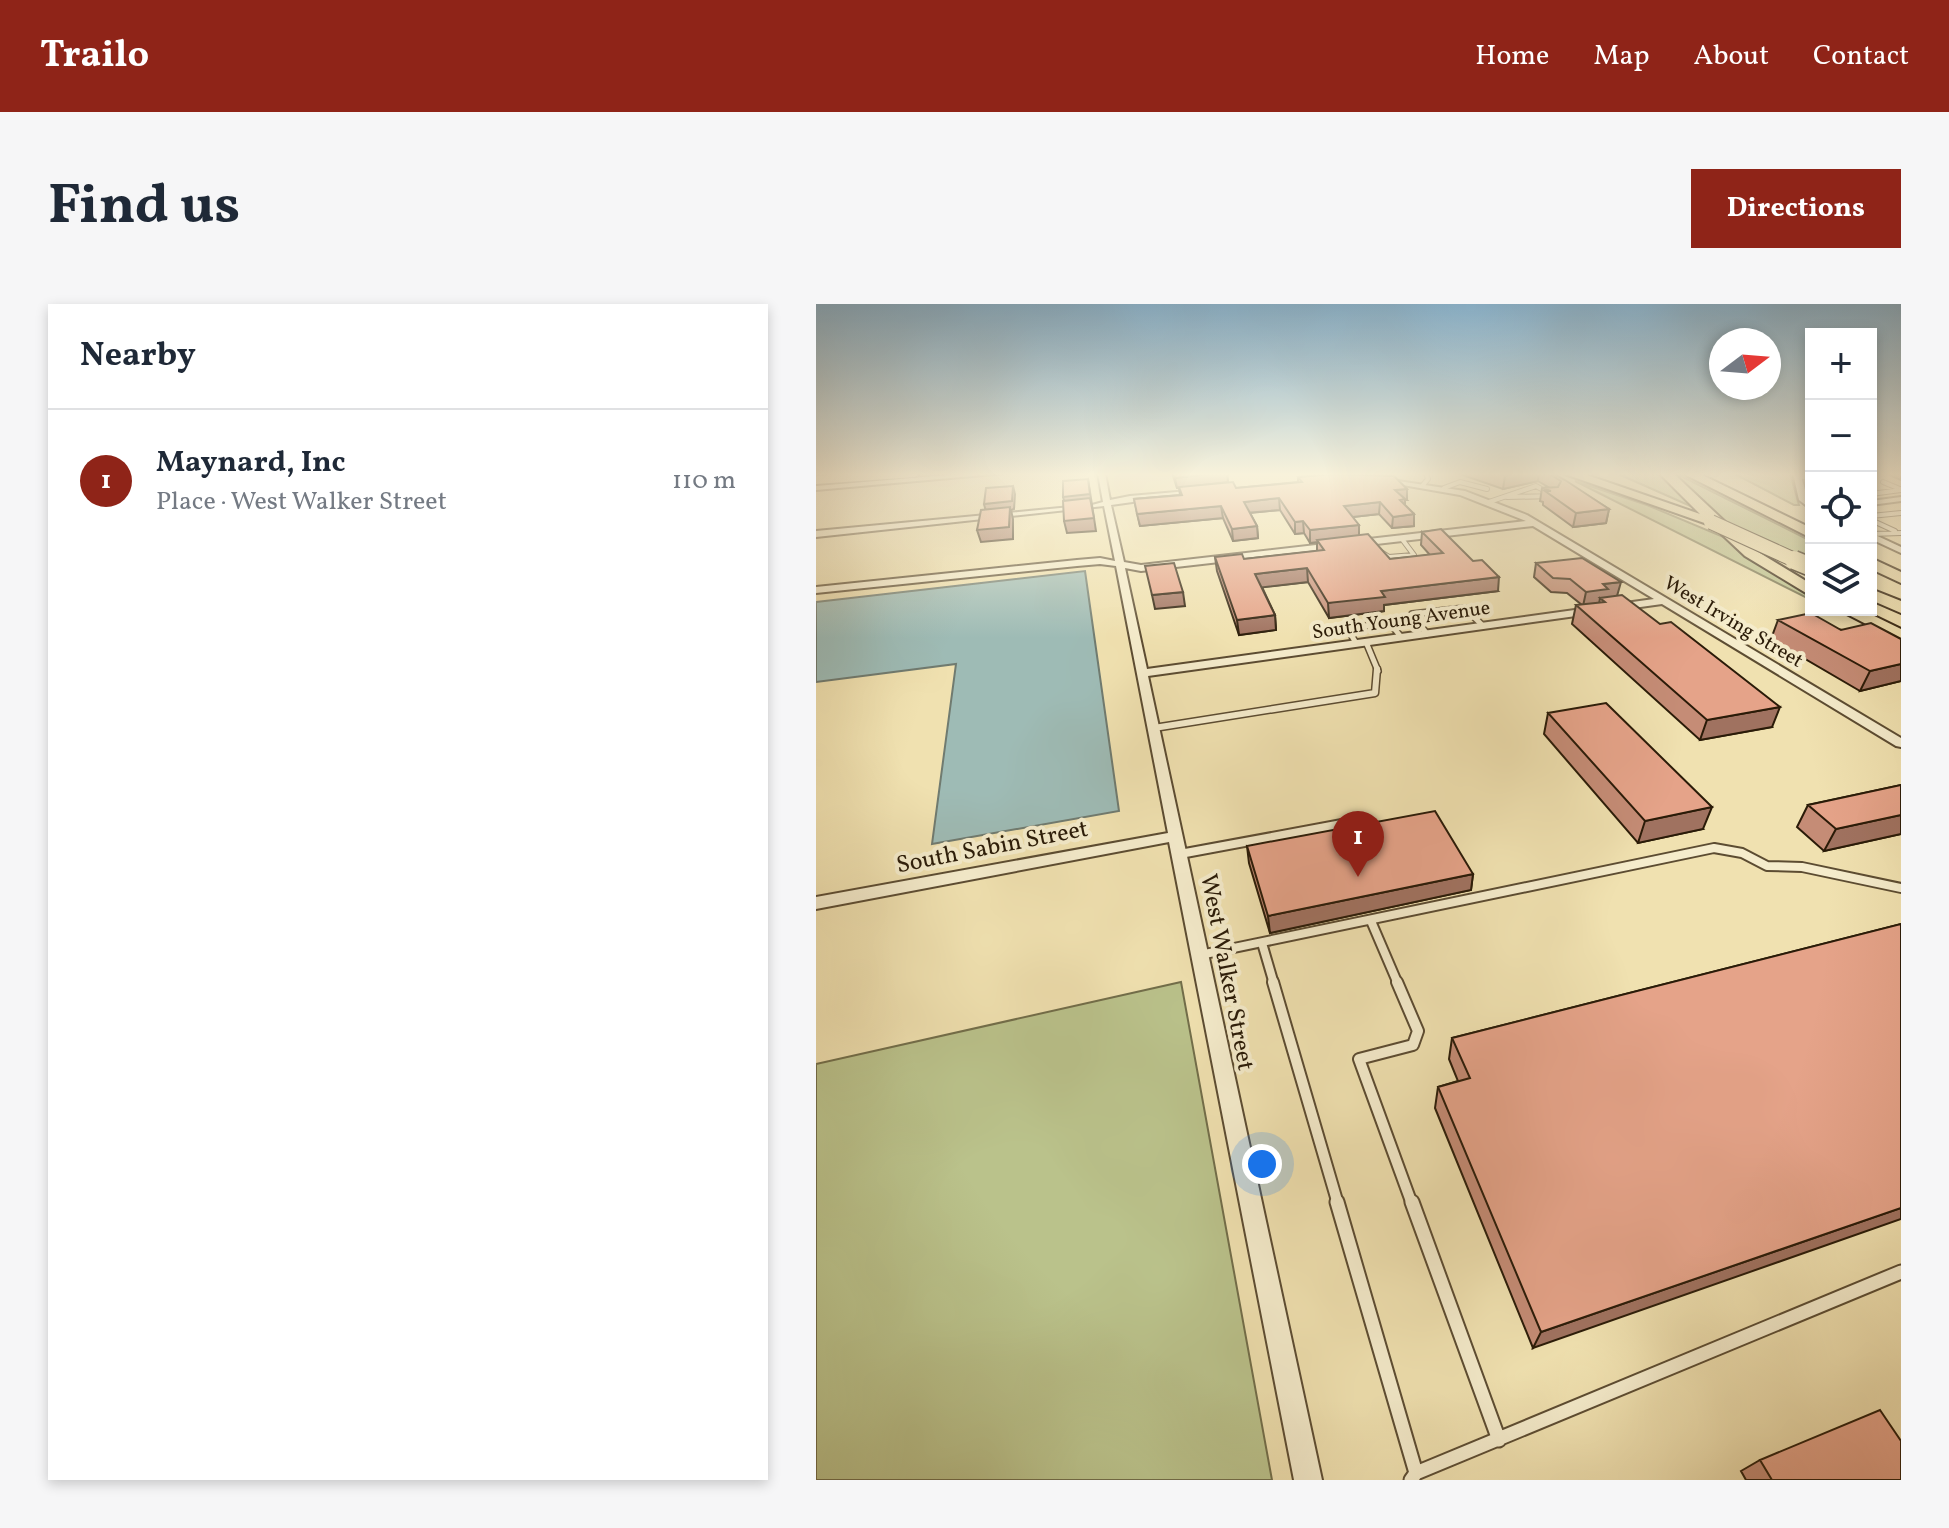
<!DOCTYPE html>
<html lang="en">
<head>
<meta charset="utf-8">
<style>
  :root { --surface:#fff; --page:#f6f6f7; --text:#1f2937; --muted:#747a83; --line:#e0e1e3; --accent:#8f2418 }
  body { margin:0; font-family:Vollkorn,serif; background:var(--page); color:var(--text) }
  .controls { position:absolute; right:24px; top:24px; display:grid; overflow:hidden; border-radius:0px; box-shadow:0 4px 12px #0003 }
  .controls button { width:72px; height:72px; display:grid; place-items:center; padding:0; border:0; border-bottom:2px solid var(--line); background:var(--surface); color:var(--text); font:40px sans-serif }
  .compass { position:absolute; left:893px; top:24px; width:72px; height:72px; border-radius:50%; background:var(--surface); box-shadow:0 4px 12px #0003; rotate:74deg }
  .you { position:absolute; left:446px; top:860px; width:28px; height:28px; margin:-20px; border:6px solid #fff; border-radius:50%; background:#1a73e8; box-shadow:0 0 0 12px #1a73e833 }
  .badge { display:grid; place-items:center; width:52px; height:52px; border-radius:50%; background:var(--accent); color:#fff; font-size:26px; font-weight:700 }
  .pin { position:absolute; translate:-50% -66px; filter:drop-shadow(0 2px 4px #0008) }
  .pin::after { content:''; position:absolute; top:42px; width:28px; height:24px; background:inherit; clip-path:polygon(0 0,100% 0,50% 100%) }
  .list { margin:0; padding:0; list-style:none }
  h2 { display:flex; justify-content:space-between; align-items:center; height:104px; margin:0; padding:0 32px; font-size:34px }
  h2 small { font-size:26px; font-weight:400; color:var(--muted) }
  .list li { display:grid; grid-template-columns:52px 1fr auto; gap:24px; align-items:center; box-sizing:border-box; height:144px; padding:0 32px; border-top:2px solid var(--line) }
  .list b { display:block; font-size:30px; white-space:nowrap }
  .list p { margin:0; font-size:26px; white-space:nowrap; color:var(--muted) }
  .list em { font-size:26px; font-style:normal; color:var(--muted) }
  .icon { flex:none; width:44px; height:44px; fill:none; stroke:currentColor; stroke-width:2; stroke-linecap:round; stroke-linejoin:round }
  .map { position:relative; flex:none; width:1085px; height:1176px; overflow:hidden; border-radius:0px }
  header { display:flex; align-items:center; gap:48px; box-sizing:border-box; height:112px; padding:0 40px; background:var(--accent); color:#fff }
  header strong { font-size:38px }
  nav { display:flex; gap:44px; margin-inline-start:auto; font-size:28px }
  .intro { display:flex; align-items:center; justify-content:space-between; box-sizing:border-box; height:192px; padding:0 48px }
  h1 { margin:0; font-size:56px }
  .button { padding:20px 36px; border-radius:0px; background:var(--accent); color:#fff; font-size:28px; font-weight:700 }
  main { display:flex; gap:48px; padding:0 48px }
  aside { flex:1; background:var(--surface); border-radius:0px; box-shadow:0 4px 12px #0003 }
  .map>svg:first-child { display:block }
</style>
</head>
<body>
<header>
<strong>Trailo</strong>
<nav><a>Home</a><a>Map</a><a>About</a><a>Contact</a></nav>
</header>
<div class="intro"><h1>Find us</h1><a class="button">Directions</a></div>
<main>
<aside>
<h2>Nearby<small></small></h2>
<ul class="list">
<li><span class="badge">1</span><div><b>Maynard, Inc</b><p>Place · West Walker Street</p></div><em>110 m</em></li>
</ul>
</aside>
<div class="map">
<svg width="1085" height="1176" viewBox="0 0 1085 1176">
  <rect width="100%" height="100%" fill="#f0e1b0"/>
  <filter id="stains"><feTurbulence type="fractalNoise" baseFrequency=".0025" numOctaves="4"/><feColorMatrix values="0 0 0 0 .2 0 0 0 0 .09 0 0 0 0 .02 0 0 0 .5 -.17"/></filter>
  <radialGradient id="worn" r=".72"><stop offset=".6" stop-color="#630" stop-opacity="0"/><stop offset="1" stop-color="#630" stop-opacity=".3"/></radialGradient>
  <path fill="#bac28b" stroke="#726e4a" stroke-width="2" d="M800 169H843L879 204Z
    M859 169 995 237V256L910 218 856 170Z
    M917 169H974L983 201H978Z
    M759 177 831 201 910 234 933 255 995 291V296Z
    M365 678 456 1176H0V760Z"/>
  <path fill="#9ebbb5" stroke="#707b70" stroke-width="2" d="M269 267 303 507 116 540 140 360 0 378V298Z"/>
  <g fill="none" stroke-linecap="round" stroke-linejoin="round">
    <defs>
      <path id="lane-far5" d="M981 172 995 174
        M1067 178 1084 185
        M607 181 612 175 610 169
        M628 184 644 178 671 185
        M1055 190 1085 186
        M673 198 720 182 738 192 691 193
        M1055 212 1085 209
        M1055 216 1079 227
        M1055 230 1085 229
        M565 248 573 253 598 251 586 235"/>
      <path id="lane-far4" d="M611 330 596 310 649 304 667 322
        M550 338 562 367
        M540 339 531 324 574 319 585 333"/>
      <path id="lane-far3" d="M338 424 559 389 561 365"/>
      <path id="lane-far2" d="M364 550 542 517
        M555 617 582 680
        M446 639 458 680
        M384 651 898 544 926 549 951 562 986 563 1085 584"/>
      <path id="lane-far1" d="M457 678 522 900
        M581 678 602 727 597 741 543 755 596 900"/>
      <path id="lane" d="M521 898 600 1169
        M596 898 683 1136
        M595 1176 600 1169 1085 968"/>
      <path id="street" d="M156 169H190L0 186V182Z
        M282 169H289L294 196 314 192 384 186 388 188 295 201 308 258 325 261 710 217 644 191 558 176 562 174 649 187 711 211 1085 434V443L1080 442 846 300 332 372 506 1176H478L353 538 0 605V593L352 529 300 262 284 260 261 262 0 289V283L261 256 284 254 299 257 288 202 0 233V227L276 201 287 198ZM717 222 838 295 331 365 309 264 325 267Z
        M977 169H984L995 205 983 196Z
        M1085 193V197L1055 201V197Z
        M1055 229 1085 243V249L1055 235Z"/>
      <path id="highway" d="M41 169H105L99 173 0 180V172Z
        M746 169H765L884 210 843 169H857L939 246 995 280V292L929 252 897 222Z
        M866 169H882L995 224V234Z
        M1055 254 1085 268V279L1055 265Z
        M1055 285 1085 297V309L1055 296Z
        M1023 306H1046L1085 325V338Z"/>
    </defs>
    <use href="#lane-far5" stroke="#5c4c32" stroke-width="6"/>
    <use href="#lane-far4" stroke="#5c4c32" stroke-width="8"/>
    <use href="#lane-far3" stroke="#5c4c32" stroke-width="9"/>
    <use href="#lane-far2" stroke="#5c4c32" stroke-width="12"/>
    <use href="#lane-far1" stroke="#5c4c32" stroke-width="14"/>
    <use href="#lane" stroke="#5c4c32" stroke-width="17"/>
    <use href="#street" stroke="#5c4c32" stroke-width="4"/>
    <use href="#highway" stroke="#2a1b08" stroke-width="4"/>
    <use href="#lane-far5" stroke="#f5eccc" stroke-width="4"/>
    <use href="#lane-far4" stroke="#f5eccc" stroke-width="5"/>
    <use href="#lane-far3" stroke="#f5eccc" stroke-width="6"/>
    <use href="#lane-far2" stroke="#f5eccc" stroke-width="8"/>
    <use href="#lane-far1" stroke="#f5eccc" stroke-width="10"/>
    <use href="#lane" stroke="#f5eccc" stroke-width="13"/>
    <use href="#street" fill="#f5eccc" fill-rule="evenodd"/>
    <use href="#highway" fill="#f0e1b0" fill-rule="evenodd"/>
    <defs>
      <path id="highway-bridge-far1" d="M895 218 983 258"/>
      <path id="highway-bridge" d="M978 256 995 263"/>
    </defs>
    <use href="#highway-bridge-far1" stroke="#2a1b08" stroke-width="16" stroke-linecap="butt"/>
    <use href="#highway-bridge" stroke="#2a1b08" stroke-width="21" stroke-linecap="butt"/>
    <use href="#highway-bridge-far1" stroke="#f0e1b0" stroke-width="14"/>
    <use href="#highway-bridge" stroke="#f0e1b0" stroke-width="18"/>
  </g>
  <path fill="#c58c76" stroke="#2a1b08" stroke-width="2" d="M356 169H411L412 178 420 184 482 178V173L528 170V169H565V171L591 196H589V201L598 210V222L576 224 563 210 537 213 543 231 574 255 614 251 605 241 606 228 682 287 568 301V307L513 314 492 278 446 283 459 311 460 326 423 331 401 267 399 253 428 255 501 247V238L494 239 488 229 479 230 464 206 434 209 441 222 442 234 417 237 407 214 324 222 318 195 364 191 363 184H361Z
    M641 169H736L793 205 790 219 757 223 727 201V198L724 197 726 184 732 183 722 177 687 185Z
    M1069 169H1085V176Z
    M720 259 801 291 956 423 884 436 756 320 760 301H766L751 289 735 288 718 273Z
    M962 316 1085 335V377L1044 387 955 335Z
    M732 409 887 525 822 539 728 430Z
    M1085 481V530L1008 547 981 523 992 501Z
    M431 542 657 570 655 586 454 629 433 559Z
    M1085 620 717 1044 619 804 622 783 642 777 633 755 636 734Z
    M944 1156 1085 1176H930L925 1167Z"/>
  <path fill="#a07260" stroke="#2a1b08" stroke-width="2" d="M401 169H411L412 178 361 184 359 174Z
    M700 169H723L722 177 687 185 689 172Z
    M272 175 280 227 251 229 248 217 249 200 247 193Z
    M197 182 199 190 198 205 195 206 197 215V235L165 238 161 226 170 208 168 200Z
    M591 185V196H589L588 207 579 186Z
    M463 194 464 206 429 209 428 198Z
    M564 198 563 210 528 214V202Z
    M405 202 407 214 324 222 321 210Z
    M793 205 790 219 757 223 760 209Z
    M598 210V222L576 224 577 213Z
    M487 217 488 229 479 230V218Z
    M543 221V233L494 239V226Z
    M441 222 442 234 417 237 416 225Z
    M491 264 492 278 441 284 439 270Z
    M683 273 682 287 568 301V307L513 314 512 299 565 287Z
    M805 278 801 292 789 298 784 294 783 300 767 302 770 288 787 280Z
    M367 288 369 302 339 305 336 291Z
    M459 311 460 326 423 331 421 316Z
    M1085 360V377L1044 387 1054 367Z
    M964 403 956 423 884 436 891 416Z
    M896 503 887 525 822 539 829 517Z
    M1085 511V530L1008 547 1020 525Z
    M657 570 655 586 454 629 452 612Z
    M1085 904V915L717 1044 725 1028Z"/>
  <path fill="#e5a389" stroke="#2a1b08" stroke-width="2" d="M358 169H401L359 174Z
    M682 169H700L689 172Z
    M732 169H736L749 176 793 205 760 209 729 187H735L726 184 742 183 745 177Z
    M519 170 578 172 591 185 579 186 589 195 584 196 598 210 577 213 564 198 528 202 543 221 494 226 487 217 479 218 463 194 428 198 441 222 416 225 405 202 321 210 318 195 366 191 363 183 417 178 420 184 486 178 482 173Z
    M272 175 274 190 247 193V177Z
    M197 182 196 197 168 200 170 184Z
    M274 194 278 214 248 217 247 197Z
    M194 203 193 223 161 226 165 206Z
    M625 225 657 257 666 256 683 273 565 287 569 293 512 299 491 264 439 270 459 311 421 316 399 253 426 250 428 255 508 246 501 236 552 230 574 255 627 249 606 228Z
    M766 254 805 278 787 280 792 285 770 288 754 275 737 274 720 259Z
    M358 259 367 288 336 291 329 262Z
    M806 291 844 320 855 318 964 403 891 416 760 301 789 298 784 294Z
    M995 309 1025 326 1055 319 1085 335V360L1054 367 962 316Z
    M790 399 896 503 829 517 732 409Z
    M1085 481V511L1020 525 992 501Z
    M619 507 657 570 452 612 431 542Z
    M1085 620V904L725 1028 622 783 654 774 636 734Z
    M1064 1106 1085 1137V1176H956L944 1156Z"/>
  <linearGradient id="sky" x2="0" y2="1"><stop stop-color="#8ab7d4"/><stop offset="0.51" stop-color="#f8f2db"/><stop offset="1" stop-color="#f8f2db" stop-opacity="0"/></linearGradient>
  <rect width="1085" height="334" fill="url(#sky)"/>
  <g text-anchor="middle" stroke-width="8" stroke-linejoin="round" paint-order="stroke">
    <g font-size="20" fill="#2a1b08" stroke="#f5eccc">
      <text transform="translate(585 315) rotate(-8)" y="7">South Young Avenue</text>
      <text transform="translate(918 317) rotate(31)" y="7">West Irving Street</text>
    </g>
    <g font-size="24" fill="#2a1b08" stroke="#f5eccc">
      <text transform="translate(176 542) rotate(-11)" y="8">South Sabin Street</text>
      <text transform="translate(412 668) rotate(79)" y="8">West Walker Street</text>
    </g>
  </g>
  <rect width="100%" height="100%" filter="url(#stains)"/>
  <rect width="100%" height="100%" fill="url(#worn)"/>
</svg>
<div class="controls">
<button>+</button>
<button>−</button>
<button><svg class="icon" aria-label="locate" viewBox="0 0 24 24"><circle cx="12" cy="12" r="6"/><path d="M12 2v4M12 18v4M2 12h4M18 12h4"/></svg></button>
<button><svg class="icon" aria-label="layers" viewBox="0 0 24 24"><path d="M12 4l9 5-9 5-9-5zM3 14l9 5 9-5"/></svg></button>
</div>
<svg class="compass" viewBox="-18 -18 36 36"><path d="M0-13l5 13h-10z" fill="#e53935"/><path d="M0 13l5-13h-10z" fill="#747a83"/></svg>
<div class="you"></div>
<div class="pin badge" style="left:542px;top:573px">1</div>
</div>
</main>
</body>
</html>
